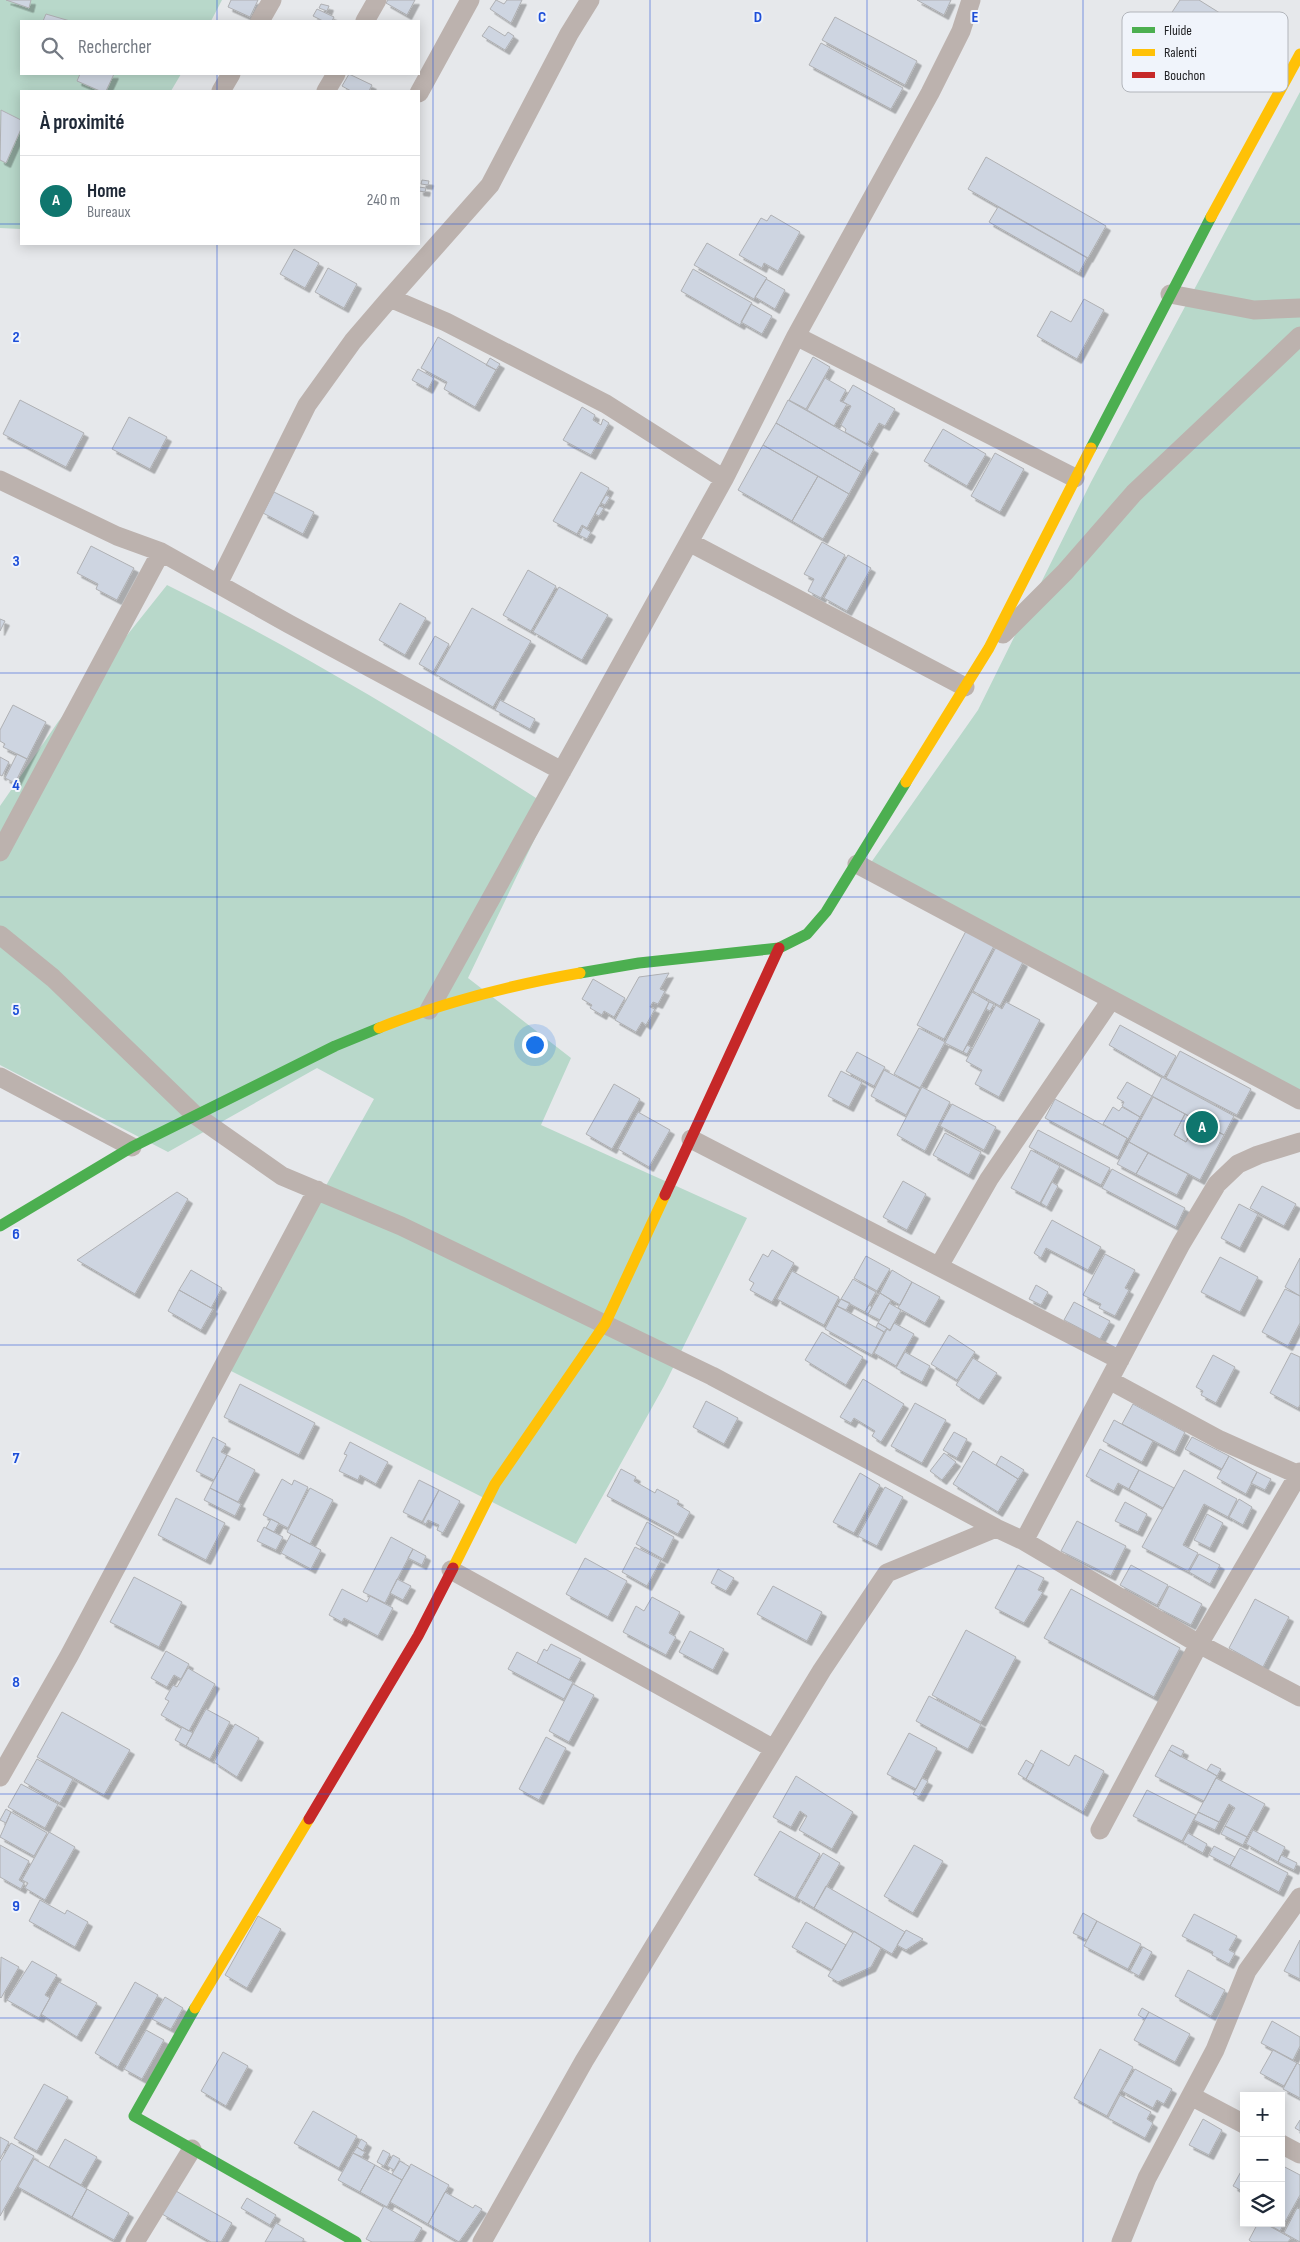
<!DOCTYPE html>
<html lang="fr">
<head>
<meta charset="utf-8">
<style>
  :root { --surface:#fff; --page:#f6f6f7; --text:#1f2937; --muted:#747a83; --line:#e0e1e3; --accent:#0f766e }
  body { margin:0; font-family:"Sofia Sans Condensed",sans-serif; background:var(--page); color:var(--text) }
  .controls { position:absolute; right:15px; bottom:15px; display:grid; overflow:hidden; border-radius:0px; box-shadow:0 2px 12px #0003 }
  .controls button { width:45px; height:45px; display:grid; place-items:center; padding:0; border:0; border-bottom:1px solid var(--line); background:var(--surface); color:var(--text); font:25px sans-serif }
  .you { position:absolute; left:534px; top:1044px; width:18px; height:18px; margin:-12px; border:4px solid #fff; border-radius:50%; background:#1a73e8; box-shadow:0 0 0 8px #1a73e833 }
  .badge { display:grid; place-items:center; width:32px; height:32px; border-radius:50%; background:var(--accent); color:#fff; font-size:16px; font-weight:700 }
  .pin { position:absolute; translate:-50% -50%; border:2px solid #fff; box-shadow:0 1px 5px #0006 }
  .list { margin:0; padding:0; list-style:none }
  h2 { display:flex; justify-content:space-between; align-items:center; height:65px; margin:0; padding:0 20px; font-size:21px }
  h2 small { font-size:16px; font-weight:400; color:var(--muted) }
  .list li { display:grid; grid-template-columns:32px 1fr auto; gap:15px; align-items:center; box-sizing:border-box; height:90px; padding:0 20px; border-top:1px solid var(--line) }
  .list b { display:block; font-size:19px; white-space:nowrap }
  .list p { margin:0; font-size:16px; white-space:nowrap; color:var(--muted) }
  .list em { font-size:16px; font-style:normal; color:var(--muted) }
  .icon { flex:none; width:28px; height:28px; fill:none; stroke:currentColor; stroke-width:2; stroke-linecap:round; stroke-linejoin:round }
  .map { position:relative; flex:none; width:1300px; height:2242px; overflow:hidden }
  .search { position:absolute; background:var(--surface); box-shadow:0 2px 12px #0003; left:20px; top:20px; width:400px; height:55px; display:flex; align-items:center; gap:12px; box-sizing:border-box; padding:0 18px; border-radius:0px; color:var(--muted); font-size:19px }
  .panel { position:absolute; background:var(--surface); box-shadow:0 2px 12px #0003; left:20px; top:90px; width:400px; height:155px; border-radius:0px }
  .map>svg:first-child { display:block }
</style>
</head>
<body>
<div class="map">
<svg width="1300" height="2242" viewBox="0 0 1300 2242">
  <defs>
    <filter id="shadow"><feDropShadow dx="4.5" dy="4.5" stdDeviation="0" flood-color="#0004"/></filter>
  </defs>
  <rect width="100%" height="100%" fill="#e6e8eb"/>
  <path fill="#b8d8ca" d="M0 0H222L211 21H21V74H181L171 91H21V229L0 228Z
    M1300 92V1095L870 864 978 710 1091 482Z
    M167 585C299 650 425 727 550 807L468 978 571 1058 541 1125 747 1218 664 1386 576 1544 225 1368 374 1099 317 1068 168 1152 0 1065V806L58 722Z"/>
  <path fill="#ced5e1" stroke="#afb0b3" filter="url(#shadow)" d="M6 0H31L29 8Z
    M231 0H258L250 17 228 7Z
    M388 0H415L407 15 386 3Z
    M496 0 504 4 507 0H522L511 23 490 9Z
    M917 0H951L944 15Z
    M1180 0H1199L1239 25 1215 63 1161 29Z
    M321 4 329 6 327 11 319 8Z
    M317 9 334 17 332 21H323L313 16Z
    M46 14 70 21H43Z
    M835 17 917 61 905 85 822 40Z
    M489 26 505 36 508 32 514 36 505 50 482 36Z
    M821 43 903 88 891 109 809 65Z
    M80 74H114L106 91H100L77 81Z
    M349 74 372 85 369 91H351L342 86Z
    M1 110 21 120V129L6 163 0 160Z
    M986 157 1106 226 1088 258 968 189Z
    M422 180 429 181 428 185 421 184Z
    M419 187 426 188 425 192 419 191Z
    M998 207 1087 258 1079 273 989 222Z
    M771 215 800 232 778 271 764 263 762 268 739 255 761 218 767 221Z
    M707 243 767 278 754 299 694 265Z
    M294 249 319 263 305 288 280 274Z
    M328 268 357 284 344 308 315 292Z
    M693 269 752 303 740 325 681 291Z
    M766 279 785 290 775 309 755 297Z
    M1084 299 1104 310 1077 359 1037 336 1051 311 1071 322Z
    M751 304 772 316 762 334 741 322Z
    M438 337 496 370 475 407 444 389 447 382 421 368Z
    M813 357 830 367 806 409 789 400Z
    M490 358 500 364 496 370 486 365Z
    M418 369 434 378 428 389 412 380Z
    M825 378 846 390 840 401 847 404 834 426 807 410Z
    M853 385 895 409 885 426 879 423 867 444 845 432 846 429 841 425 851 406 843 402Z
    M20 400 84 433 66 467 3 434Z
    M788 400 874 449 861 472 776 423Z
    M582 407 595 415 593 420 601 425 603 419 609 423 591 455 563 440Z
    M129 417 167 437 150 469 112 449Z
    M776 423 861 472 849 494 763 445Z
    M943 429 986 454 967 486 924 461Z
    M763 445 818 476 792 521 738 490Z
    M995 453 1024 469 1000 512 971 496Z
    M581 472 609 488 587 528 582 525 577 534 553 521Z
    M818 476 849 494 823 539 792 521Z
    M274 492 314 512 303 534 263 513Z
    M606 495 610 497 605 505 601 503Z
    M599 506 604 508 599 516 595 514Z
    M583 527 591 532 587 539 579 535Z
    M822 542 845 555 821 598 808 591 814 579 804 574Z
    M91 546 134 568 117 600 96 589 98 584 77 573Z
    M848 555 871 568 847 611 824 598Z
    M528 570 556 586 531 631 503 615Z
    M559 587 608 615 582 660 533 632Z
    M400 603 426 618 405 655 379 640Z
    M472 608 531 641 493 707 435 674Z
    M0 619 5 621 0 631Z
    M435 636 449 644 433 672 419 664Z
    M500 700 535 719 530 729 495 710Z
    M13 705 46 722 27 759 3 747 5 744 0 741V730Z
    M17 754 27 759 15 783 5 778Z
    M0 757 9 762 2 776 0 775Z
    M966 931 994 946 944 1039 917 1025Z
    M996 947 1023 962 1000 1006 973 991Z
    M669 973 660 989 665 991 658 1004 653 1002 650 1007 655 1009 646 1025 642 1022 636 1032 615 1020 639 977Z
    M593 979 625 998 614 1017 604 1011 602 1015 590 1008 592 1005 582 999Z
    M972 992 989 1002 963 1052 945 1043Z
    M989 1002 994 1004 990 1011 986 1009Z
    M1006 1002 1040 1020 999 1097 975 1084 982 1070 966 1061 996 1005 1002 1009Z
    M1120 1025 1176 1056 1164 1077 1109 1045Z
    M919 1028 945 1042 920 1088 894 1074Z
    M967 1045 971 1047 967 1054 963 1052Z
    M1180 1051 1251 1089 1237 1115 1166 1078Z
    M857 1052 885 1067 874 1086 846 1071Z
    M884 1070 920 1089 906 1115 871 1096Z
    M841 1071 862 1082 849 1107 828 1096Z
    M1162 1077 1234 1116 1224 1135 1152 1096Z
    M1127 1082 1152 1096 1140 1117 1122 1106 1124 1102 1117 1098Z
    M614 1084 640 1099 612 1149 586 1134Z
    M922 1087 950 1102 925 1151 897 1135Z
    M1153 1097 1185 1114 1174 1135 1186 1142 1197 1121 1224 1135 1200 1180 1129 1142Z
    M1055 1099 1127 1138 1118 1157 1045 1118Z
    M952 1104 996 1127 984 1150 940 1126Z
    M1113 1107 1119 1111 1122 1107 1140 1117 1128 1139 1103 1124Z
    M638 1112 670 1130 649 1167 618 1149Z
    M1185 1114 1197 1121 1186 1142 1174 1135Z
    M1038 1130 1110 1168 1101 1185 1029 1147Z
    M945 1133 981 1152 969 1175 933 1155Z
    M1129 1142 1148 1153 1136 1174 1117 1164Z
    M1031 1150 1060 1166 1040 1203 1011 1188Z
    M1148 1153 1188 1174 1177 1195 1136 1174Z
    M1112 1169 1185 1208 1176 1227 1102 1188Z
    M903 1181 926 1194 907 1230 883 1217Z
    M1052 1182 1058 1186 1047 1207 1041 1203Z
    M1262 1186 1296 1204 1284 1226 1250 1208Z
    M177 1192 188 1199 135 1294 77 1260Z
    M1239 1204 1258 1214 1240 1248 1221 1238Z
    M1052 1220 1101 1247 1088 1270 1046 1248 1041 1258 1034 1253Z
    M772 1250 794 1263 772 1302 750 1290 754 1283 749 1280 763 1254 768 1257Z
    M1105 1254 1135 1270 1125 1288 1129 1290 1115 1316 1099 1308 1101 1304 1083 1295Z
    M866 1256 890 1269 877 1291 854 1278Z
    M1220 1257 1258 1277 1240 1312 1201 1292Z
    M1300 1258V1296L1285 1287Z
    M191 1270 222 1288 211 1308 179 1290Z
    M892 1270 912 1282 900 1305 880 1293Z
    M792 1271 839 1297 824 1325 777 1299Z
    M853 1279 876 1292 865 1312 841 1299Z
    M912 1282 940 1297 925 1323 898 1308Z
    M1036 1285 1048 1292 1041 1305 1029 1299Z
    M1285 1289 1300 1296V1323L1288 1346 1262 1332Z
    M179 1290 213 1309 201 1330 168 1311Z
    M880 1293 891 1300 880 1320 868 1314Z
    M841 1299 850 1303 846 1310 837 1306Z
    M1074 1302 1110 1321 1100 1339 1064 1320Z
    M889 1303 901 1310 890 1330 878 1323Z
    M869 1305 872 1307 868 1314 865 1312Z
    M837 1306 884 1332 872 1355 825 1329Z
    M878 1323 887 1328 884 1332 876 1327Z
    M894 1323 914 1334 896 1366 874 1353 887 1329 890 1331Z
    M822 1332 863 1357 846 1385 805 1360Z
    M949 1335 975 1352 957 1380 931 1364Z
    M905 1352 930 1366 922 1382 896 1368Z
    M1291 1353 1300 1357V1405L1298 1408 1270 1393Z
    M1213 1355 1235 1367 1216 1403 1201 1395 1203 1391 1196 1387Z
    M973 1358 997 1373 979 1400 956 1385Z
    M863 1379 904 1404 881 1442 872 1436 875 1431 854 1418 851 1423 840 1417Z
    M240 1384 315 1423 299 1455 224 1417Z
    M706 1401 738 1418 724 1444 693 1427Z
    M915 1403 946 1420 922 1463 891 1446Z
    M1133 1404 1185 1432 1175 1452 1122 1424Z
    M1114 1420 1153 1441 1142 1462 1103 1441Z
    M954 1432 967 1439 957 1458 943 1450Z
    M213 1437 226 1444 221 1452 227 1455 214 1480 196 1471Z
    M1192 1437 1229 1456 1222 1469 1185 1449Z
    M350 1442 388 1462 376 1484 360 1475 358 1480 339 1471 347 1455 344 1454Z
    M1100 1449 1139 1470 1129 1489 1118 1483 1114 1491 1086 1476Z
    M973 1451 1018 1479 998 1512 953 1484Z
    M944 1453 956 1462 942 1480 930 1471Z
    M227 1455 255 1470 238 1502 210 1488Z
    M1001 1456 1024 1470 1018 1479 996 1465Z
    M1229 1456 1257 1472 1246 1494 1217 1478Z
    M621 1469 636 1477 634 1481 655 1493 657 1489 679 1501 677 1504 690 1512 678 1534 607 1496Z
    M1139 1470 1174 1488 1163 1508 1129 1489Z
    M1184 1470 1237 1499 1228 1517 1204 1504 1183 1545 1198 1553 1188 1571 1142 1547Z
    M1257 1472 1271 1479 1265 1490 1251 1483Z
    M860 1473 880 1485 854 1533 833 1522Z
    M282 1479 292 1485 294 1480 308 1487 288 1528 263 1515Z
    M419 1480 439 1490 423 1522 403 1512Z
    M885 1487 903 1497 877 1546 858 1536Z
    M210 1488 241 1504 235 1516 204 1500Z
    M310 1488 333 1500 310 1544 287 1532Z
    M439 1490 460 1501 443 1533 437 1530 439 1525 428 1520 426 1524 422 1522Z
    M176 1498 225 1523 206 1560 158 1535Z
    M1239 1499 1252 1507 1243 1525 1229 1517Z
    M1125 1502 1147 1514 1138 1532 1115 1521Z
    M1207 1514 1223 1523 1210 1548 1194 1540Z
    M271 1519 279 1523 274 1532 266 1528Z
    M1077 1521 1126 1546 1111 1576 1061 1551Z
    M647 1522 674 1537 663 1559 636 1544Z
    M264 1527 283 1537 276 1550 257 1541Z
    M291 1534 321 1550 311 1569 281 1553Z
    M391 1537 413 1549 385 1603 363 1592Z
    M635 1547 661 1560 647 1586 622 1572Z
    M413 1549 426 1556 422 1565 408 1558Z
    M1199 1554 1220 1565 1210 1584 1189 1572Z
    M585 1558 627 1581 608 1617 566 1594Z
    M1018 1565 1044 1578 1038 1590 1043 1592 1024 1623 995 1608Z
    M1131 1565 1168 1585 1157 1605 1120 1585Z
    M718 1569 734 1578 726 1591 711 1583Z
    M134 1577 182 1602 159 1647 110 1622Z
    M397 1579 411 1586 403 1600 390 1593Z
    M773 1586 822 1612 807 1641 757 1614Z
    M1169 1586 1202 1604 1191 1625 1158 1608Z
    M342 1589 367 1602 370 1596 393 1608 378 1636 344 1618 342 1622 329 1615Z
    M1071 1589 1180 1648 1154 1697 1044 1638Z
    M652 1597 680 1612 669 1633 676 1637 666 1655 623 1632 636 1606 644 1611Z
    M1255 1599 1289 1617 1263 1667 1229 1648Z
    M966 1630 1016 1657 981 1722 932 1695Z
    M690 1631 724 1649 713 1670 679 1652Z
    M551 1644 581 1659 569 1680 537 1663 544 1649 547 1651Z
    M166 1651 189 1664 181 1679 174 1675 167 1687 151 1678Z
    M517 1652 573 1682 564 1699 508 1669Z
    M188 1668 215 1684 189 1731 161 1715 169 1701 165 1699 173 1685 177 1687Z
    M573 1684 594 1695 569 1742 549 1731Z
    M929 1696 981 1724 968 1749 916 1721Z
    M206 1709 230 1722 210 1759 186 1746Z
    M62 1712 130 1750 104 1795 37 1757Z
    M235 1724 259 1738 237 1777 214 1762Z
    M182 1727 193 1733 186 1746 175 1740Z
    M909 1733 937 1748 916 1789 887 1774Z
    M546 1737 566 1748 539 1800 519 1789Z
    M1172 1745 1184 1751 1181 1757 1169 1750Z
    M1041 1750 1069 1766 1075 1755 1104 1771 1083 1812 1026 1779Z
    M1169 1750 1217 1776 1204 1801 1155 1776Z
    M37 1759 73 1779 60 1803 24 1782Z
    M1026 1760 1034 1765 1026 1779 1018 1774Z
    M1211 1764 1221 1769 1217 1776 1207 1770Z
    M796 1776 853 1812 832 1849 799 1830 807 1816 800 1811 791 1827 773 1817Z
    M922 1778 928 1781 919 1797 913 1794Z
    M1216 1778 1265 1804 1247 1837 1225 1826 1235 1808 1229 1804 1219 1822 1198 1812Z
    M21 1784 58 1804 45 1828 8 1807Z
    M1147 1790 1196 1815 1182 1841 1133 1816Z
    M6 1809 11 1812 6 1823 0 1820Z
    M11 1812 47 1833 34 1856 0 1837Z
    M1198 1812 1219 1822 1215 1830 1194 1820Z
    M1225 1826 1247 1837 1243 1845 1221 1834Z
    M1253 1830 1285 1847 1278 1862 1246 1844Z
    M780 1831 820 1854 795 1898 754 1875Z
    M49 1832 75 1847 45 1900 25 1888 28 1883 22 1880Z
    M1188 1833 1207 1844 1203 1853 1183 1842Z
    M0 1845 29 1861 19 1880 24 1883 21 1889 0 1877Z
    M914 1845 943 1861 913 1913 884 1896Z
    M1214 1846 1235 1857 1230 1866 1209 1855Z
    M1240 1848 1288 1873 1279 1892 1230 1866Z
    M823 1853 840 1863 814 1908 797 1898Z
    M1281 1855 1297 1863 1294 1870 1278 1862Z
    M826 1886 905 1932 892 1954 814 1908Z
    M40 1900 65 1914 67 1910 88 1922 75 1947 29 1921Z
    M1083 1913 1097 1921 1087 1940 1073 1933Z
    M1194 1914 1237 1936 1229 1950 1235 1953 1229 1964 1212 1955 1213 1952 1182 1936Z
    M258 1916 281 1929 247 1988 225 1975Z
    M1097 1921 1141 1944 1128 1969 1084 1946Z
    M806 1922 846 1945 832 1970 792 1947Z
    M906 1930 923 1939 906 1950 897 1945Z
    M854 1931 881 1948 871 1967 838 1982 828 1976Z
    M1300 1940V1979L1284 1971Z
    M1143 1947 1152 1952 1139 1976 1130 1971Z
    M1 1957 19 1967 1 1998 0 1997Z
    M32 1961 57 1975 45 1995 50 1998 39 2018 7 2000Z
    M1188 1970 1225 1990 1211 2016 1175 1996Z
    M59 1982 97 2003 77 2037 41 2014Z
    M135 1982 158 1995 118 2067 95 2053Z
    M165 1997 183 2008 171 2029 152 2019Z
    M1142 2008 1149 2012 1145 2019 1138 2015Z
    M1149 2012 1190 2034 1175 2062 1134 2040Z
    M1272 2021 1300 2037V2046L1293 2060 1261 2043Z
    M146 2030 164 2040 142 2079 124 2069Z
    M1100 2049 1133 2067 1107 2116 1074 2098Z
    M1273 2050 1297 2063 1284 2086 1260 2073Z
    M223 2052 248 2066 226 2106 201 2091Z
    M1297 2063 1300 2065V2098L1283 2089Z
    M1135 2069 1172 2089 1164 2104 1157 2100 1153 2108 1122 2091Z
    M44 2084 68 2097 37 2151 14 2138Z
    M1120 2095 1151 2112 1147 2119 1153 2123 1145 2138 1108 2118Z
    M313 2111 357 2136 339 2168 294 2143Z
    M1203 2119 1222 2130 1209 2155 1189 2145Z
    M1300 2120V2131L1295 2128Z
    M0 2137 9 2142 0 2159Z
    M65 2139 97 2157 81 2185 49 2167Z
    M361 2139 367 2143 363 2151 357 2147Z
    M11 2143 34 2156 0 2216V2162Z
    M357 2147 365 2152 362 2157 353 2153Z
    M383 2150 390 2154 384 2166 377 2162Z
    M353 2153 375 2165 360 2192 338 2180Z
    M393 2155 400 2159 394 2170 387 2166Z
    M34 2159 87 2189 72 2217 18 2187Z
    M400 2161 410 2167 402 2180 392 2174Z
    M411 2164 449 2185 428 2224 390 2202Z
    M375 2165 402 2180 387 2207 360 2192Z
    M1281 2165 1300 2175V2195L1280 2231 1266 2223H1281Z
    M1244 2166V2192L1233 2186Z
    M87 2189 129 2213 114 2240 72 2217Z
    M176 2191 232 2223 221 2242H211L162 2214Z
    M445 2192 473 2208 475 2205 482 2209 459 2242 428 2224Z
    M247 2198 276 2215 270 2225 241 2208Z
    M384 2206 422 2228 414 2242H372L366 2239Z
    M1297 2208 1300 2209V2242L1284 2233Z
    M276 2223 304 2239 302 2242H265Z
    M1258 2223H1264L1291 2238 1288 2242H1252L1249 2240Z"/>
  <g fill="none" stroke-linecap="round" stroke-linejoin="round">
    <path stroke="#bcb2ae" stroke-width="19" d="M260 21 272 0
      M365 21 377 0
      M221 91 231 74
      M326 91 336 74
      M419 93 470 0
      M1170 294 1254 310 1300 308
      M390 298 490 185 569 34 590 0
      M796 336 1075 478
      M0 480 117 536 161 552 289 624 562 771
      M689 542 965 687
      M218 584 307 405 353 341 390 298 446 322 606 404 724 479
      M1003 634 1065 572 1134 493 1300 336
      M0 852 161 552
      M857 864 1300 1100
      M0 935 53 978 195 1115 282 1176 401 1226 712 1376 996 1528 1024 1541 1199 1644 1300 1697
      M429 1010 724 479 796 336 930 93 961 31 971 0
      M0 1077 132 1147
      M691 1139 1120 1360
      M939 1266 989 1179 1111 1000
      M1109 1380 1220 1440 1299 1475
      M1024 1541 1181 1244 1217 1184 1238 1164 1258 1155 1300 1142
      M451 1570 774 1749
      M0 1777 69 1656 317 1190
      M1100 1830 1199 1644 1300 1472
      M1191 2096 1244 2124
      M1281 2144 1300 2154
      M135 2242 192 2149
      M482 2242 584 2061 822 1670 887 1573 996 1528
      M1121 2242 1147 2178 1215 2050 1247 1971 1300 1897"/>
    <path stroke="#4caf50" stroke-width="11" d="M1091 448 1211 217
      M580 973 639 963 779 948 807 934 826 912 906 782
      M0 1226 132 1147 335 1046 379 1028
      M195 2008 134 2116 356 2242"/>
    <path stroke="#ffc107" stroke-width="11" d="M1211 217 1300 54
      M906 782 989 648 1091 448
      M379 1028C443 1002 512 985 580 973
      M453 1568 495 1484 605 1324 665 1195
      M195 2008 309 1819"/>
    <path stroke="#c62828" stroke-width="11" d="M665 1195 779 948
      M309 1819 418 1636 453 1568"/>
  </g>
  <path fill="none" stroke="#1d4ed8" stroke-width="1" stroke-opacity="0.55" d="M217 0V21M433 0V2242M650 0V2242M867 0V2242M1083 0V2242M217 74V91M0 224H21M419 224H1300M217 244V2242M0 448H1300M0 673H1300M0 897H1300M0 1121H1300M0 1345H1300M0 1569H1300M0 1794H1300M0 2018H1300"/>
  <rect x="1122" y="12" width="166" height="80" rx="8" fill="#f0f4fb" stroke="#b2b5bb" stroke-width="1"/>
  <rect x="1132" y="27" width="23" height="6" fill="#4caf50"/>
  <rect x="1132" y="49" width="23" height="7" fill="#ffc107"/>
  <rect x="1132" y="72" width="23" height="6" fill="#c62828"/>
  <g font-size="14" fill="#222326">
    <text x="1164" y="35">Fluide</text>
    <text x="1164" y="57">Ralenti</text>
    <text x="1164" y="80">Bouchon</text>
  </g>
  <g font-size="16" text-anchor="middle" font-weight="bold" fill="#1d4ed8" stroke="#f0f4fb" stroke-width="4" stroke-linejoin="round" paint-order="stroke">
    <text x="542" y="22">C</text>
    <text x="758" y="22">D</text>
    <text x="975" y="22">E</text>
    <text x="16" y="342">2</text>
    <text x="16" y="566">3</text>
    <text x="16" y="790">4</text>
    <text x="16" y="1015">5</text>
    <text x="16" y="1239">6</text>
    <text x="16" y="1463">7</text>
    <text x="16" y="1687">8</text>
    <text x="16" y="1911">9</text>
  </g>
</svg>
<div class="controls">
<button>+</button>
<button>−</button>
<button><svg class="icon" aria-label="layers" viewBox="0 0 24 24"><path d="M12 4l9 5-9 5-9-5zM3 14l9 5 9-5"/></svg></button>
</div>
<div class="you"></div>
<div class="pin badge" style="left:1202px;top:1127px">A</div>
<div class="search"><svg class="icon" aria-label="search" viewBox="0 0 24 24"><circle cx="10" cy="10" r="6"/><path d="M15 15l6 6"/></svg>Rechercher</div>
<section class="panel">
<h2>À proximité<small></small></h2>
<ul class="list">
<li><span class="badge">A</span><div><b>Home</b><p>Bureaux</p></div><em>240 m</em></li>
</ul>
</section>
</div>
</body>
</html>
